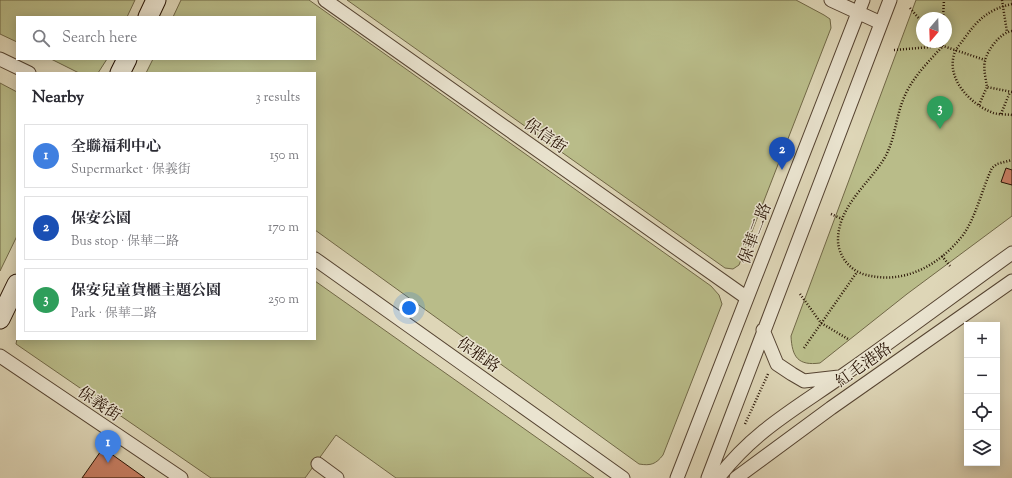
<!DOCTYPE html>
<html lang="en">
<head>
<meta charset="utf-8">
<style>
  :root { --surface:#fff; --page:#f7f7f7; --text:#2b2b33; --muted:#7c7c81; --line:#e1e1e2; --accent:#7c3aed }
  body { margin:0; font-family:"Sorts Mill Goudy","Noto Serif TC",serif; background:var(--page); color:var(--text) }
  .controls { position:absolute; right:12px; bottom:12px; display:grid; overflow:hidden; border-radius:0px; box-shadow:0 2px 10px #0003 }
  .controls button { width:36px; height:36px; display:grid; place-items:center; padding:0; border:0; border-bottom:1px solid var(--line); background:var(--surface); color:var(--text); font:20px sans-serif }
  .compass { position:absolute; left:916px; top:12px; width:36px; height:36px; border-radius:50%; background:var(--surface); box-shadow:0 2px 10px #0003; rotate:199deg }
  .you { position:absolute; left:409px; top:308px; width:14px; height:14px; margin:-10px; border:3px solid #fff; border-radius:50%; background:#1a73e8; box-shadow:0 0 0 6px #1a73e833 }
  .badge { display:grid; place-items:center; width:26px; height:26px; border-radius:50%; background:var(--accent); color:#fff; font-size:13px; font-weight:700 }
  .pin { position:absolute; translate:-50% -33px; filter:drop-shadow(0 1px 2px #0008) }
  .pin::after { content:''; position:absolute; top:21px; width:14px; height:12px; background:inherit; clip-path:polygon(0 0,100% 0,50% 100%) }
  .list { margin:0; padding:0; list-style:none }
  h2 { display:flex; justify-content:space-between; align-items:center; height:52px; margin:0; padding:0 16px; font-size:17px }
  h2 small { font-size:13px; font-weight:400; color:var(--muted) }
  .list li { display:grid; grid-template-columns:26px 1fr auto; gap:12px; align-items:center; box-sizing:border-box; height:64px; margin:0 8px 8px; padding:0 8px; border:1px solid var(--line); border-radius:0px }
  .list b { display:block; font-size:15px; white-space:nowrap }
  .list p { margin:0; font-size:13px; white-space:nowrap; color:var(--muted) }
  .list em { font-size:13px; font-style:normal; color:var(--muted) }
  .icon { flex:none; width:22px; height:22px; fill:none; stroke:currentColor; stroke-width:2; stroke-linecap:round; stroke-linejoin:round }
  .map { position:relative; flex:none; width:1012px; height:478px; overflow:hidden }
  .search { position:absolute; background:var(--surface); box-shadow:0 2px 10px #0003; left:16px; top:16px; width:300px; height:44px; display:flex; align-items:center; gap:10px; box-sizing:border-box; padding:0 14px; border-radius:0px; color:var(--muted); font-size:15px }
  .panel { position:absolute; background:var(--surface); box-shadow:0 2px 10px #0003; left:16px; top:72px; width:300px; height:268px; border-radius:0px }
  .map>svg:first-child { display:block }
</style>
</head>
<body>
<div class="map">
<svg width="1012" height="478" viewBox="0 0 1012 478">
  <rect width="100%" height="100%" fill="#ded6b7"/>
  <filter id="stains"><feTurbulence type="fractalNoise" baseFrequency=".005" numOctaves="4"/><feColorMatrix values="0 0 0 0 .2 0 0 0 0 .09 0 0 0 0 .02 0 0 0 .5 -.17"/></filter>
  <radialGradient id="worn" r=".72"><stop offset=".6" stop-color="#630" stop-opacity="0"/><stop offset="1" stop-color="#630" stop-opacity=".3"/></radialGradient>
  <path fill="#b9bc89" stroke="#716847" fill-rule="evenodd" d="M0 0H135L127 17H17V42L0 34Z
    M181 0H309L711 286 719 295 722 304 663 455C656 464 651 466 639 464L315 230V73H146L153 59H315V17H173Z
    M347 0H796L824 15 830 19 831 28 739 265 733 269 725 268Z
    M916 0H1012V216L907 294 820 363C798 366 792 357 791 336ZM922 18H946V42H922Z
    M51 59H107L98 73H79Z
    M0 83 17 92V236L0 271Z
    M315 281 594 478H396L336 435 305 478H211L16 344 17 339H315Z"/>
  <path fill="#c98065" stroke="#291405" d="M1006 168 1012 170V185L1001 182Z
    M103 448 145 478H82Z"/>
  <g fill="none" stroke-linecap="round" stroke-linejoin="round">
    <defs>
      <path id="street" d="M325 0 747 298
        M831 0 881 23
        M0 59 29 73
        M315 259 623 478
        M763 330 777 364 792 374 804 381 839 377
        M0 356 181 478
        M318 464 337 478
        M677 478 863 0
        M708 478 890 0
        M718 478C754 431 795 409 842 376 899 336 955 294 1012 253
        M736 478 831 408 1012 281"/>
      <path id="secondary" d="M148 17 156 0
        M120 73 127 59
        M0 319 17 284"/>
    </defs>
    <use href="#street" stroke="#564432" stroke-width="15"/>
    <use href="#secondary" stroke="#291405" stroke-width="21"/>
    <path stroke="#291405" stroke-width="2.5" stroke-dasharray="1 2" stroke-linecap="butt" d="M1002 0 1007 32
      M1012 4C989 9 977 20 964 39 961 43 957 47 955 52 945 77 969 103 991 112 997 115 1005 114 1012 115
      M910 8 922 22
      M943 18 944 0
      M1012 31C1001 32 987 50 985 61 983 69 986 79 987 87L1012 92
      M943 42V46C928 62 911 79 903 100 895 120 895 143 882 162 866 186 838 208 838 240 838 254 848 269 863 274 902 286 939 266 963 235 976 217 982 189 992 168L997 164 1012 160
      M894 50 943 46 985 60
      M979 105 987 87
      M1001 114 1010 92
      M831 214 842 219
      M942 256 950 266
      M800 294 821 323 848 339
      M804 348 857 272
      M745 424 768 374"/>
    <use href="#street" stroke="#eae4d0" stroke-width="13"/>
    <use href="#secondary" stroke="#eae4d0" stroke-width="19"/>
  </g>
  <g text-anchor="middle" stroke-width="3" stroke-linejoin="round" paint-order="stroke">
    <g font-size="16" fill="#291405" stroke="#eae4d0">
      <text transform="translate(546 135) rotate(35)" y="6">保信街</text>
      <text transform="translate(754 233) rotate(-69)" y="6">保華二路</text>
      <text transform="translate(479 354) rotate(35)" y="6">保雅路</text>
      <text transform="translate(863 364) rotate(-35)" y="6">紅毛港路</text>
      <text transform="translate(100 403) rotate(34)" y="6">保義街</text>
    </g>
  </g>
  <rect width="100%" height="100%" filter="url(#stains)"/>
  <rect width="100%" height="100%" fill="url(#worn)"/>
</svg>
<div class="controls">
<button>+</button>
<button>−</button>
<button><svg class="icon" aria-label="locate" viewBox="0 0 24 24"><circle cx="12" cy="12" r="6"/><path d="M12 2v4M12 18v4M2 12h4M18 12h4"/></svg></button>
<button><svg class="icon" aria-label="layers" viewBox="0 0 24 24"><path d="M12 4l9 5-9 5-9-5zM3 14l9 5 9-5"/></svg></button>
</div>
<svg class="compass" viewBox="-18 -18 36 36"><path d="M0-13l5 13h-10z" fill="#e53935"/><path d="M0 13l5-13h-10z" fill="#7c7c81"/></svg>
<div class="you"></div>
<div class="pin badge" style="left:108px;top:463px;background:#3f7fe0">1</div>
<div class="pin badge" style="left:782px;top:170px;background:#1a4fb4">2</div>
<div class="pin badge" style="left:940px;top:129px;background:#2e9e5b">3</div>
<div class="search"><svg class="icon" aria-label="search" viewBox="0 0 24 24"><circle cx="10" cy="10" r="6"/><path d="M15 15l6 6"/></svg>Search here</div>
<section class="panel">
<h2>Nearby<small>3 results</small></h2>
<ul class="list">
<li><span class="badge" style="background:#3f7fe0">1</span><div><b>全聯福利中心</b><p>Supermarket · 保義街</p></div><em>150 m</em></li>
<li><span class="badge" style="background:#1a4fb4">2</span><div><b>保安公園</b><p>Bus stop · 保華二路</p></div><em>170 m</em></li>
<li><span class="badge" style="background:#2e9e5b">3</span><div><b>保安兒童貨櫃主題公園</b><p>Park · 保華二路</p></div><em>250 m</em></li>
</ul>
</section>
</div>
</body>
</html>
